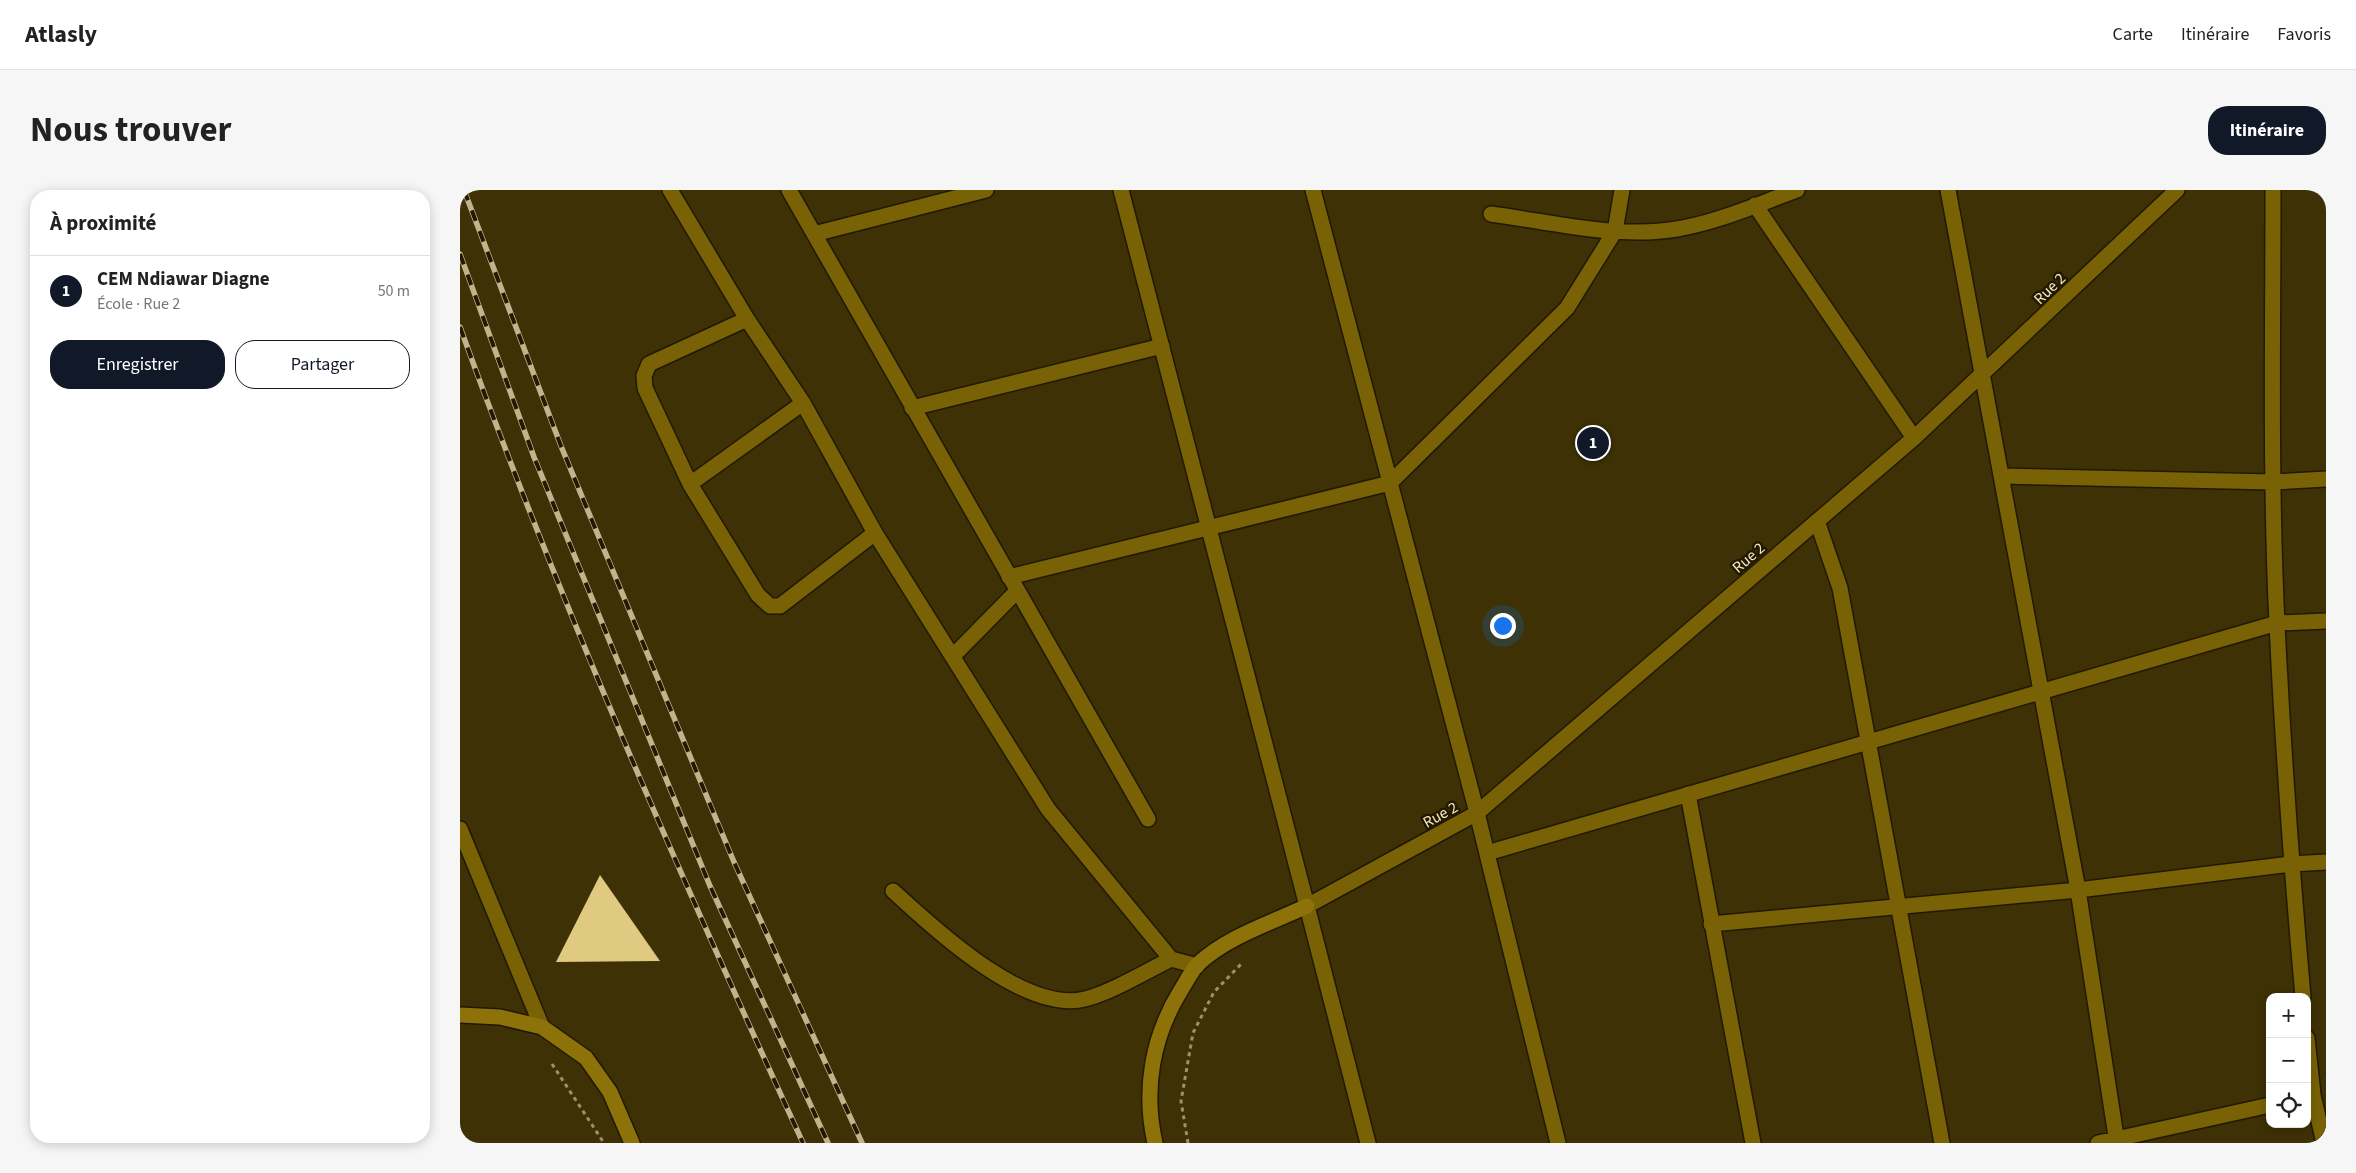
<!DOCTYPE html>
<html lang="fr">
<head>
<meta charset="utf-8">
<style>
  :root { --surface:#fff; --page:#f6f6f6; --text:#222; --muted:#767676; --line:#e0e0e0; --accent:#111827 }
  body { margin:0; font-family:"Source Sans 3",sans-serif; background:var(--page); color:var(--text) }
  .controls { position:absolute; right:15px; bottom:15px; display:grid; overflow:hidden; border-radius:10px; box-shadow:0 2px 12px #0003 }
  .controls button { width:45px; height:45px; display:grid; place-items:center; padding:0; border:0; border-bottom:1px solid var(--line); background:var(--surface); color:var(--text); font:25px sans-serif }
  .you { position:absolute; left:1042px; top:435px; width:18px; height:18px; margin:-12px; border:4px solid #fff; border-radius:50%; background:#1a73e8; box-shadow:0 0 0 8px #1a73e833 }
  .badge { display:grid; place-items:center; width:32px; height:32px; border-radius:50%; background:var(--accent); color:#fff; font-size:16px; font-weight:700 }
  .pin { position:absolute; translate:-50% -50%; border:2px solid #fff; box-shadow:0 1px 5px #0006 }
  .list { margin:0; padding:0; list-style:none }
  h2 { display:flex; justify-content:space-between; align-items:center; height:65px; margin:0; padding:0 20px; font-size:21px }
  h2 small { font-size:16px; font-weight:400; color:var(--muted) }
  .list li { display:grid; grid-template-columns:32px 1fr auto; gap:15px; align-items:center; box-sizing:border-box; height:70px; padding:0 20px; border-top:1px solid var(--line) }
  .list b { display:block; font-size:19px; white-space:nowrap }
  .list p { margin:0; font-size:16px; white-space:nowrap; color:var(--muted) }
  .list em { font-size:16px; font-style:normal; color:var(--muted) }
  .actions { display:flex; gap:10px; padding:15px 20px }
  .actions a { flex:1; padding:11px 0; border:1px solid var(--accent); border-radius:20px; text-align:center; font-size:18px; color:var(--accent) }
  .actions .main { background:var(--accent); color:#fff }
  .icon { flex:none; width:28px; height:28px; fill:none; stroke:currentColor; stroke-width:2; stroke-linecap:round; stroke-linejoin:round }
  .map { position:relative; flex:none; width:1866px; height:953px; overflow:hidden; border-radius:20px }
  header { display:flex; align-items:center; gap:30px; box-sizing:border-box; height:70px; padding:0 25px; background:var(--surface); border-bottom:1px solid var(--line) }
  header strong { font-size:24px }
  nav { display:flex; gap:28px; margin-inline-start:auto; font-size:18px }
  .intro { display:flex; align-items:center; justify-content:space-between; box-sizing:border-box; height:120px; padding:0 30px }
  h1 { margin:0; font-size:35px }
  .button { padding:12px 22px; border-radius:20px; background:var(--accent); color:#fff; font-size:18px; font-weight:700 }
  main { display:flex; gap:30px; padding:0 30px }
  aside { flex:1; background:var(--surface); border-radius:20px; box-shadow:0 2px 12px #0003 }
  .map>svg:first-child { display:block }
</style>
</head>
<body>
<header>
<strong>Atlasly</strong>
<nav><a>Carte</a><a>Itinéraire</a><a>Favoris</a></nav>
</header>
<div class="intro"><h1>Nous trouver</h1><a class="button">Itinéraire</a></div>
<main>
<aside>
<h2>À proximité<small></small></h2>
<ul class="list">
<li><span class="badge">1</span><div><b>CEM Ndiawar Diagne</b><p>École · Rue 2</p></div><em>50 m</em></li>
</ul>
<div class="actions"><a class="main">Enregistrer</a><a>Partager</a></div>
</aside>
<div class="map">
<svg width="1866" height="953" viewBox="0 0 1866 953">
  <rect width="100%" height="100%" fill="#3d3105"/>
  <path fill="#e0c981" d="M140 685 200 771 96 772Z"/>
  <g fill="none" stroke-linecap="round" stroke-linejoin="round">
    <defs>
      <path id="service" d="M0 639 82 837"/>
      <path id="minor" d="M210 0 287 129 343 213 415 343 588 619 711 769 737 776
        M329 0 688 629
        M661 0 847 716
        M853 0 1017 623 1098 953
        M1488 0 1618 700 1657 953
        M1813 0C1813 145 1810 290 1817 434 1823 559 1832 683 1843 807
        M1295 15 1454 248
        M1031 24C1091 32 1157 49 1217 39 1259 32 1298 14 1337 0
        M354 44 526 0
        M287 129 189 174 184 186 185 198 230 294 298 405 310 416H320L415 343
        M452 218 702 156
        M1542 286 1813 292 1866 289
        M230 294 343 213
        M1357 331 1380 398 1482 953
        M549 387 930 293 1107 118 1155 41 1162 0
        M493 466 557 401
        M1228 604 1293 953
        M1027 663 1817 433 1866 431
        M433 701C474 738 564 824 625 809 650 803 687 781 711 769
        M1251 734 1618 700 1831 674 1866 672
        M1847 848 1853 905 1864 953
        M1638 953 1810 915"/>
      <path id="tertiary" d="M908 953 847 716 1017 623 1454 248 1717 0"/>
      <path id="secondary" d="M0 825 40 827 82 837 126 868 150 902 172 953
        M695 953C683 900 692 847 721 800 726 792 731 782 737 775 766 747 811 733 847 716"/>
    </defs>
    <use href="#service" stroke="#211902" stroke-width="18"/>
    <use href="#minor" stroke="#211902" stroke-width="18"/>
    <use href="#tertiary" stroke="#211902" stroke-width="18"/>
    <use href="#secondary" stroke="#211902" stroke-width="18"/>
    <path stroke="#9d9168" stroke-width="3" stroke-dasharray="4 4" stroke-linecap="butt" d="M92 874 144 953
      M728 953 721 911 733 843 754 802 783 772"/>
    <use href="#service" stroke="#796206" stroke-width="15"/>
    <use href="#minor" stroke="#796206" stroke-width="15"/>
    <use href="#tertiary" stroke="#796206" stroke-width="15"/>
    <use href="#secondary" stroke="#8c7208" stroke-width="15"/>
    <defs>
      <path id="rail" d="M4 0 101 256 274 672 402 953
        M0 64 74 267 250 696 368 953
        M0 137C100 414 220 685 343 953"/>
    </defs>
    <use href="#rail" stroke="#c0b48c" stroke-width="5.5"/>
    <use href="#rail" stroke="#231900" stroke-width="4" stroke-dasharray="11" stroke-linecap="butt"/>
  </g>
  <g text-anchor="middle" stroke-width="5" stroke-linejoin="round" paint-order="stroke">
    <g font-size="16" fill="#f5e9c3" stroke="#231900">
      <text transform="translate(1589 98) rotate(-44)" y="6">Rue 2</text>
      <text transform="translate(1288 367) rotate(-41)" y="6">Rue 2</text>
      <text transform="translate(980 624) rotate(-29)" y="6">Rue 2</text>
    </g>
  </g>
</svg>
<div class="controls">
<button>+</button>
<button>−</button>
<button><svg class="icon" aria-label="locate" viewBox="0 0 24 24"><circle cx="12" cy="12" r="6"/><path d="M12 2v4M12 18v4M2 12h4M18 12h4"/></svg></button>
</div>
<div class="you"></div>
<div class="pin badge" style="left:1133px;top:253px">1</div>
</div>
</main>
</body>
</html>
